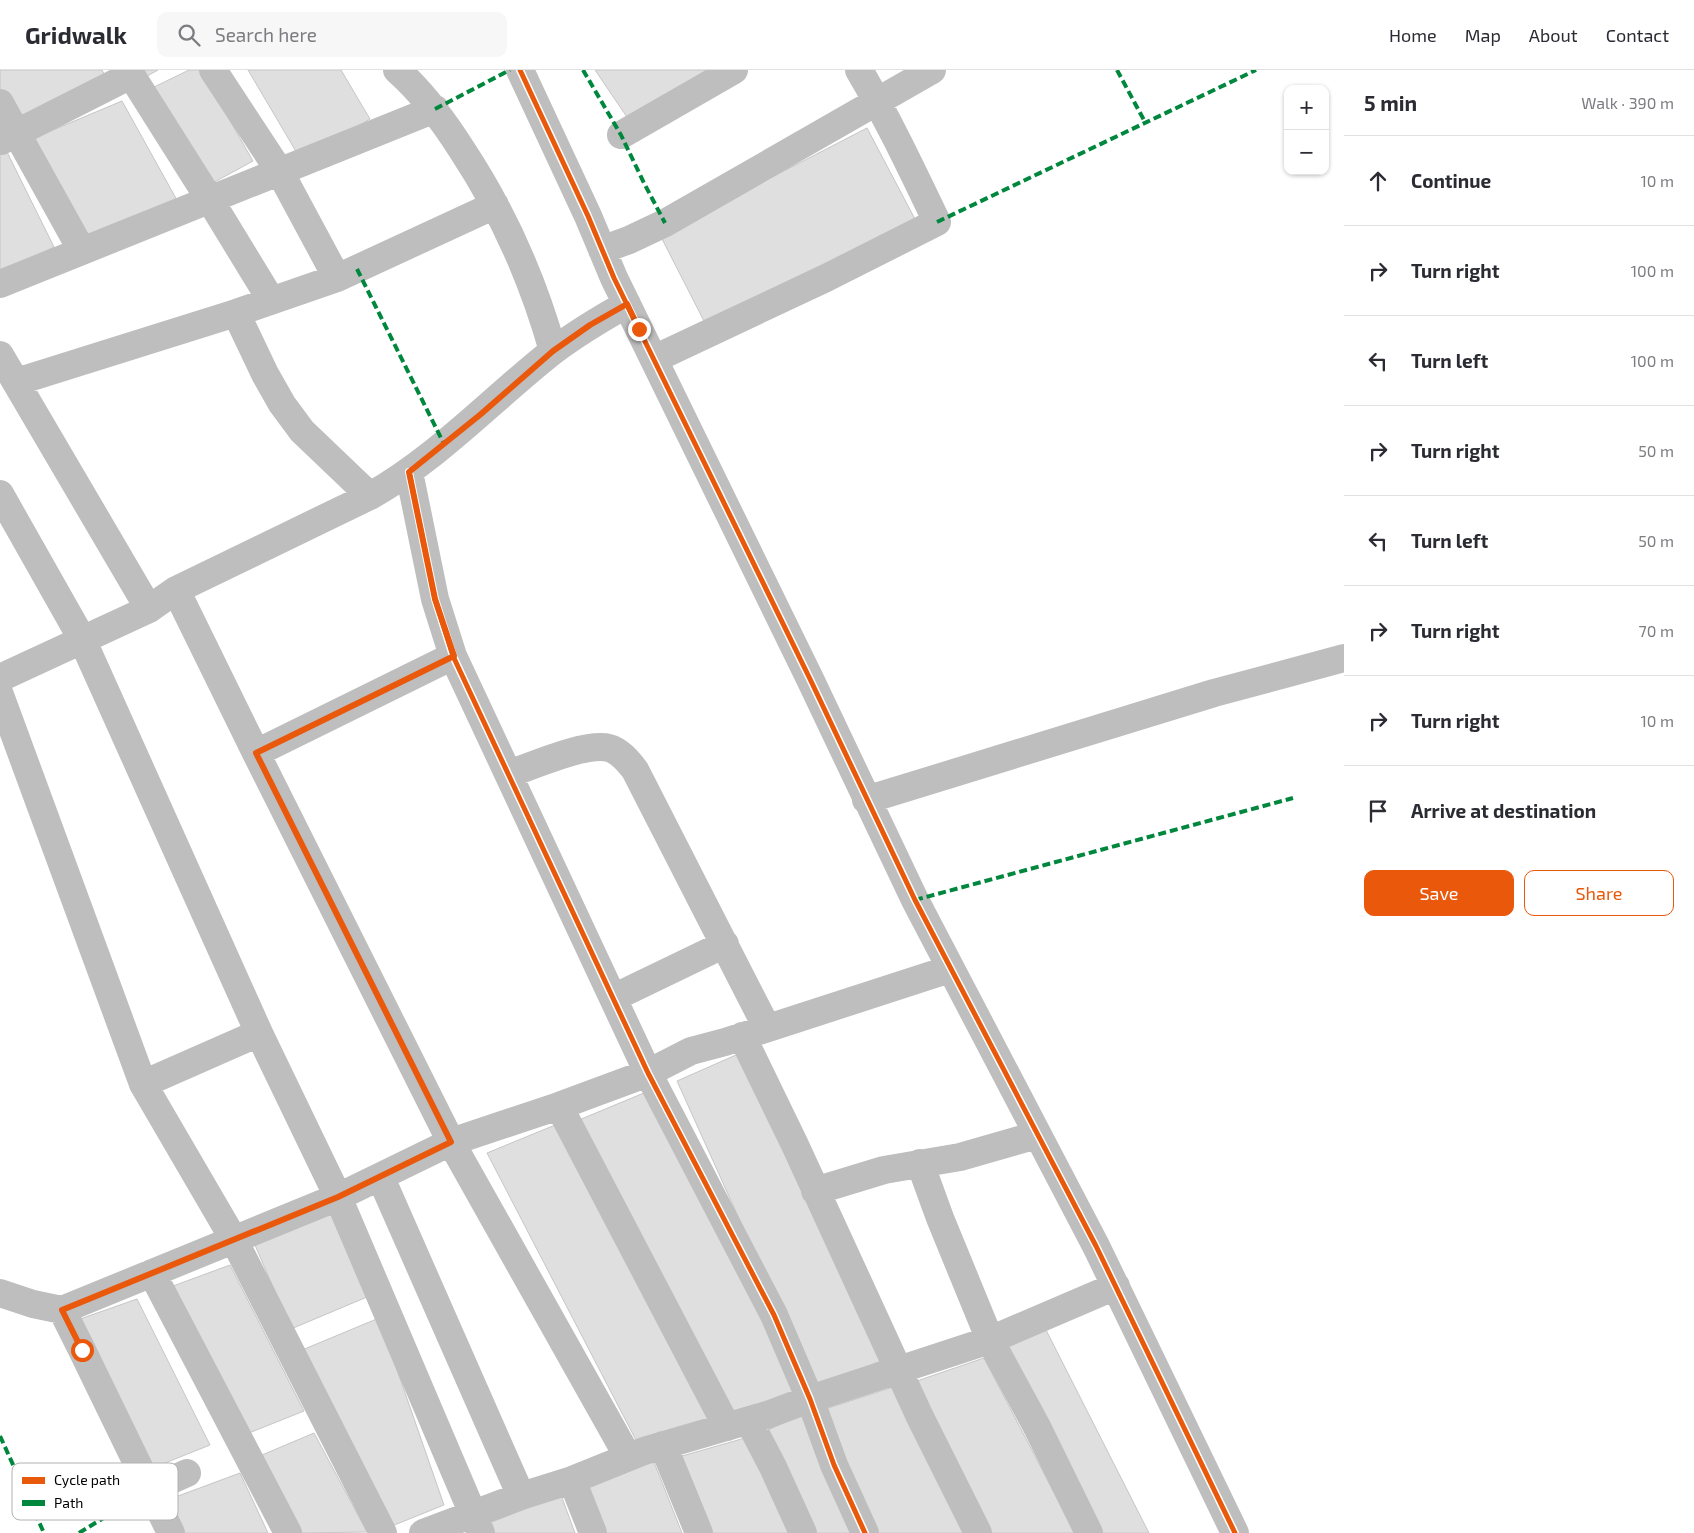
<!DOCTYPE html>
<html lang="en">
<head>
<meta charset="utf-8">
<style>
  :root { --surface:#fff; --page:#f7f7f7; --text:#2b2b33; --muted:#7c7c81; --line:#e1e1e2; --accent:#ea580c }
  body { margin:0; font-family:"Exo 2",sans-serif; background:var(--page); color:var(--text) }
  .controls { position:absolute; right:15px; top:15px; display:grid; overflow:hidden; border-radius:10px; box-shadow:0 1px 4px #0004 }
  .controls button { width:45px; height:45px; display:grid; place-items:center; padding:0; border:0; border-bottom:1px solid var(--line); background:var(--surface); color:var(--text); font:25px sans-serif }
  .stop { position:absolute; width:15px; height:15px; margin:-11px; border:4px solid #ea580c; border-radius:50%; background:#fff }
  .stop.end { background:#ea580c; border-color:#fff; box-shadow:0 1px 5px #0008 }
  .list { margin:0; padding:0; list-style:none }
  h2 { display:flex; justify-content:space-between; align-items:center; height:65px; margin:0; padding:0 20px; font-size:21px }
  h2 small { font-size:16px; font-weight:400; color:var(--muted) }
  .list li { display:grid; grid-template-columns:32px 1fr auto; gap:15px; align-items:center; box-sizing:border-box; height:90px; padding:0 20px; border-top:1px solid var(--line) }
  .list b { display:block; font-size:19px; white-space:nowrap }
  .list em { font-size:16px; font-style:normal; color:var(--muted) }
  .actions { display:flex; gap:10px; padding:15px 20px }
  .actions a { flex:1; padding:11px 0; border:1px solid var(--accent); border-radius:10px; text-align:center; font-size:18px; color:var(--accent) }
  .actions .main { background:var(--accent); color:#fff }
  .icon { flex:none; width:28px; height:28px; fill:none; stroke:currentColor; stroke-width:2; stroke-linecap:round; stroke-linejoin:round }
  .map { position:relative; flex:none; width:1344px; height:1463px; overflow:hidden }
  header { display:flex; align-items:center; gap:30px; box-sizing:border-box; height:70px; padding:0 25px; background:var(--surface); border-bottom:1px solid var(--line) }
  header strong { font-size:24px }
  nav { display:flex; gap:28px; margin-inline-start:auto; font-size:18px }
  .search { width:350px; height:45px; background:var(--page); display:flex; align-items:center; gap:12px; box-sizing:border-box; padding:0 18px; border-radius:10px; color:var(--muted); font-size:19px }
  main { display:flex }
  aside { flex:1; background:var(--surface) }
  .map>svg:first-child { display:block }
</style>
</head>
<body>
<header>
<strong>Gridwalk</strong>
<div class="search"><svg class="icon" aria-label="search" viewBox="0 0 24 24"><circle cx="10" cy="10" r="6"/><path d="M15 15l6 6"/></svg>Search here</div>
<nav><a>Home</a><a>Map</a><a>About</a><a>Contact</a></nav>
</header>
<main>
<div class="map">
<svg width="1344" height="1463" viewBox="0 0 1344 1463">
  <rect width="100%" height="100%" fill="#fff"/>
  <path fill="#dfdfdf" stroke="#c6c6c6" d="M0 0H102L106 7 13 53 0 30Z
    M134 0H158L140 10Z
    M189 0H201L253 91 209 115 152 18Z
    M248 0H341L370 49 301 90Z
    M595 0H715L631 53Z
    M122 31 178 132 82 172 29 70Z
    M867 58 916 151 705 253 660 165Z
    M6 80 54 177 0 204V83Z
    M745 981 881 1291 815 1317 677 1011Z
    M651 1020 797 1323 727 1343 579 1050Z
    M560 1053 713 1348 638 1374 487 1083Z
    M331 1143 367 1227 291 1259 255 1175Z
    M230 1195 304 1341 244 1365 173 1216Z
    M137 1229 210 1375 150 1399 80 1249Z
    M379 1248 444 1435 387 1458 302 1280Z
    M1045 1258 1149 1463H1094L999 1275Z
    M984 1288 1075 1463H984L908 1314Z
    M893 1317 969 1463H878L816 1342Z
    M803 1343 858 1463H813L766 1361Z
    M314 1363 367 1462 300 1463 262 1385Z
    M752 1366 793 1463H708L675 1388Z
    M652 1387 682 1463H600L581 1416Z
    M240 1403 268 1463H178L162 1432Z
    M561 1425 575 1463H487L484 1455Z"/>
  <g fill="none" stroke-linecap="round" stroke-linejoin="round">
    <path stroke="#bebebe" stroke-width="28" d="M128 0 210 130 271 230
      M213 0 280 102 337 208
      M397 0C423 23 443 50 462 80 503 142 533 210 553 281
      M520 0 588 146 614 208 810 609 915 830 1096 1176 1235 1463
      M0 33 82 181
      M621 65 734 0
      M1 71 131 5
      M602 180 629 170 665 153 932 0
      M0 214 435 39
      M236 243 265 304 282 334 302 361 370 426
      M0 285 149 539
      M654 289 826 208 937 152C912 100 888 49 859 0
      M16 312 236 243 337 208 495 135
      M409 402 435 529 453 586 648 1003 774 1245 810 1329 834 1395 865 1463
      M0 424 82 569 259 963 338 1127 481 1463
      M176 520 256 683 451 1072 628 1387
      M0 608 149 539 176 520 370 426C439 387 492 329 553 281 577 263 602 248 627 234
      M0 625 143 1014 234 1170 383 1463
      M256 683 453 586
      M509 704C532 696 586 672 609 678 620 681 628 691 635 700L767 958
      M866 730 1214 623 1344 588
      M613 928 725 874
      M742 966 795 1075 920 1347 978 1463
      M143 1014 259 963
      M559 1036 727 1357
      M920 1093 940 1148 990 1270 1037 1357 1089 1463
      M381 1108 521 1426
      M815 1121 884 1100 960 1087 1037 1065
      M152 1203 288 1463
      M0 1223 33 1234 62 1240 338 1127 451 1072 559 1036 648 1003 691 981 725 972 950 899
      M62 1240 82 1280 171 1463
      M749 1351 773 1397 803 1463
      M663 1375 699 1463
      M572 1410 593 1463
      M149 1420 187 1403
      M423 1463 521 1426 572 1410 644 1381 767 1345 810 1329 990 1270 1116 1216"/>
    <path stroke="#00873e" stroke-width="4" stroke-dasharray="8 4" stroke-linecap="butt" d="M583 0 621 65 644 113 665 153
      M1117 0 1145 52
      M435 39 510 0
      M937 152 1256 0
      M357 199 444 374
      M915 830 1293 728
      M0 1366 44 1463
      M79 1463 149 1420"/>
    <defs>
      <path id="cycleway" d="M520 0 588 146 614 208 810 609 915 830 1096 1176 1235 1463
        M409 402 435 529 453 586 648 1003 774 1245 810 1329 834 1395 865 1463"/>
    </defs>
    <use href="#cycleway" stroke="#fff" stroke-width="8"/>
    <use href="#cycleway" stroke="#e8590c" stroke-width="5"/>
  </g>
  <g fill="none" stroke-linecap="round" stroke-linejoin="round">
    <path stroke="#ea580c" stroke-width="6" d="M82 1280 62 1240 338 1127 451 1072 256 683 454 586 435 529 409 402 481 344 553 281 590 255 627 234 639 259"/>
  </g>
  <rect x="12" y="1393" width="166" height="57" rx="8" fill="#fff" stroke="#b2b2b2" stroke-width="1"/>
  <rect x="22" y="1407" width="23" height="7" fill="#e8590c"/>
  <rect x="22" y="1430" width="23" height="6" fill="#00873e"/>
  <g font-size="14" fill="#000">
    <text x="54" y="1415">Cycle path</text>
    <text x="54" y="1438">Path</text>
  </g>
</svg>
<div class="controls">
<button>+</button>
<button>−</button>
</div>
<div class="stop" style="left:82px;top:1280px"></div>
<div class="stop end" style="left:639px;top:259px"></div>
</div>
<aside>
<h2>5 min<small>Walk · 390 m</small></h2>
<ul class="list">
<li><svg class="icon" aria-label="ahead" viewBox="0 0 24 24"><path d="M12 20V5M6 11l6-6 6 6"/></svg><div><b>Continue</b></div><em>10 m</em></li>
<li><svg class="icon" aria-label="right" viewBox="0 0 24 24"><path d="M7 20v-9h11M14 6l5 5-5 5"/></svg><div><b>Turn right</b></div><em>100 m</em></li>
<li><svg class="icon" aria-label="left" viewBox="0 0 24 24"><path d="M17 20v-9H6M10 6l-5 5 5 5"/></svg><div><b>Turn left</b></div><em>100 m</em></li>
<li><svg class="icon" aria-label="right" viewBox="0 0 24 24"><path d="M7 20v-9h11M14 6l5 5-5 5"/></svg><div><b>Turn right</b></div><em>50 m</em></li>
<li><svg class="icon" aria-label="left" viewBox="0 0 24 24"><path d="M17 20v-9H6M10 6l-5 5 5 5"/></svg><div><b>Turn left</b></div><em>50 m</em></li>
<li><svg class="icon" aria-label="right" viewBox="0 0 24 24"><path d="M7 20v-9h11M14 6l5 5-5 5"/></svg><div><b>Turn right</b></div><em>70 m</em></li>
<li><svg class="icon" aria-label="right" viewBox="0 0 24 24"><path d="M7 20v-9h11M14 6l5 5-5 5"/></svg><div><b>Turn right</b></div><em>10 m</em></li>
<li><svg class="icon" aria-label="arrive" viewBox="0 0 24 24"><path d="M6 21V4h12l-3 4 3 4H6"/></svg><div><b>Arrive at destination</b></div></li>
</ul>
<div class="actions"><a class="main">Save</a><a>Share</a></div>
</aside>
</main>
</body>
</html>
